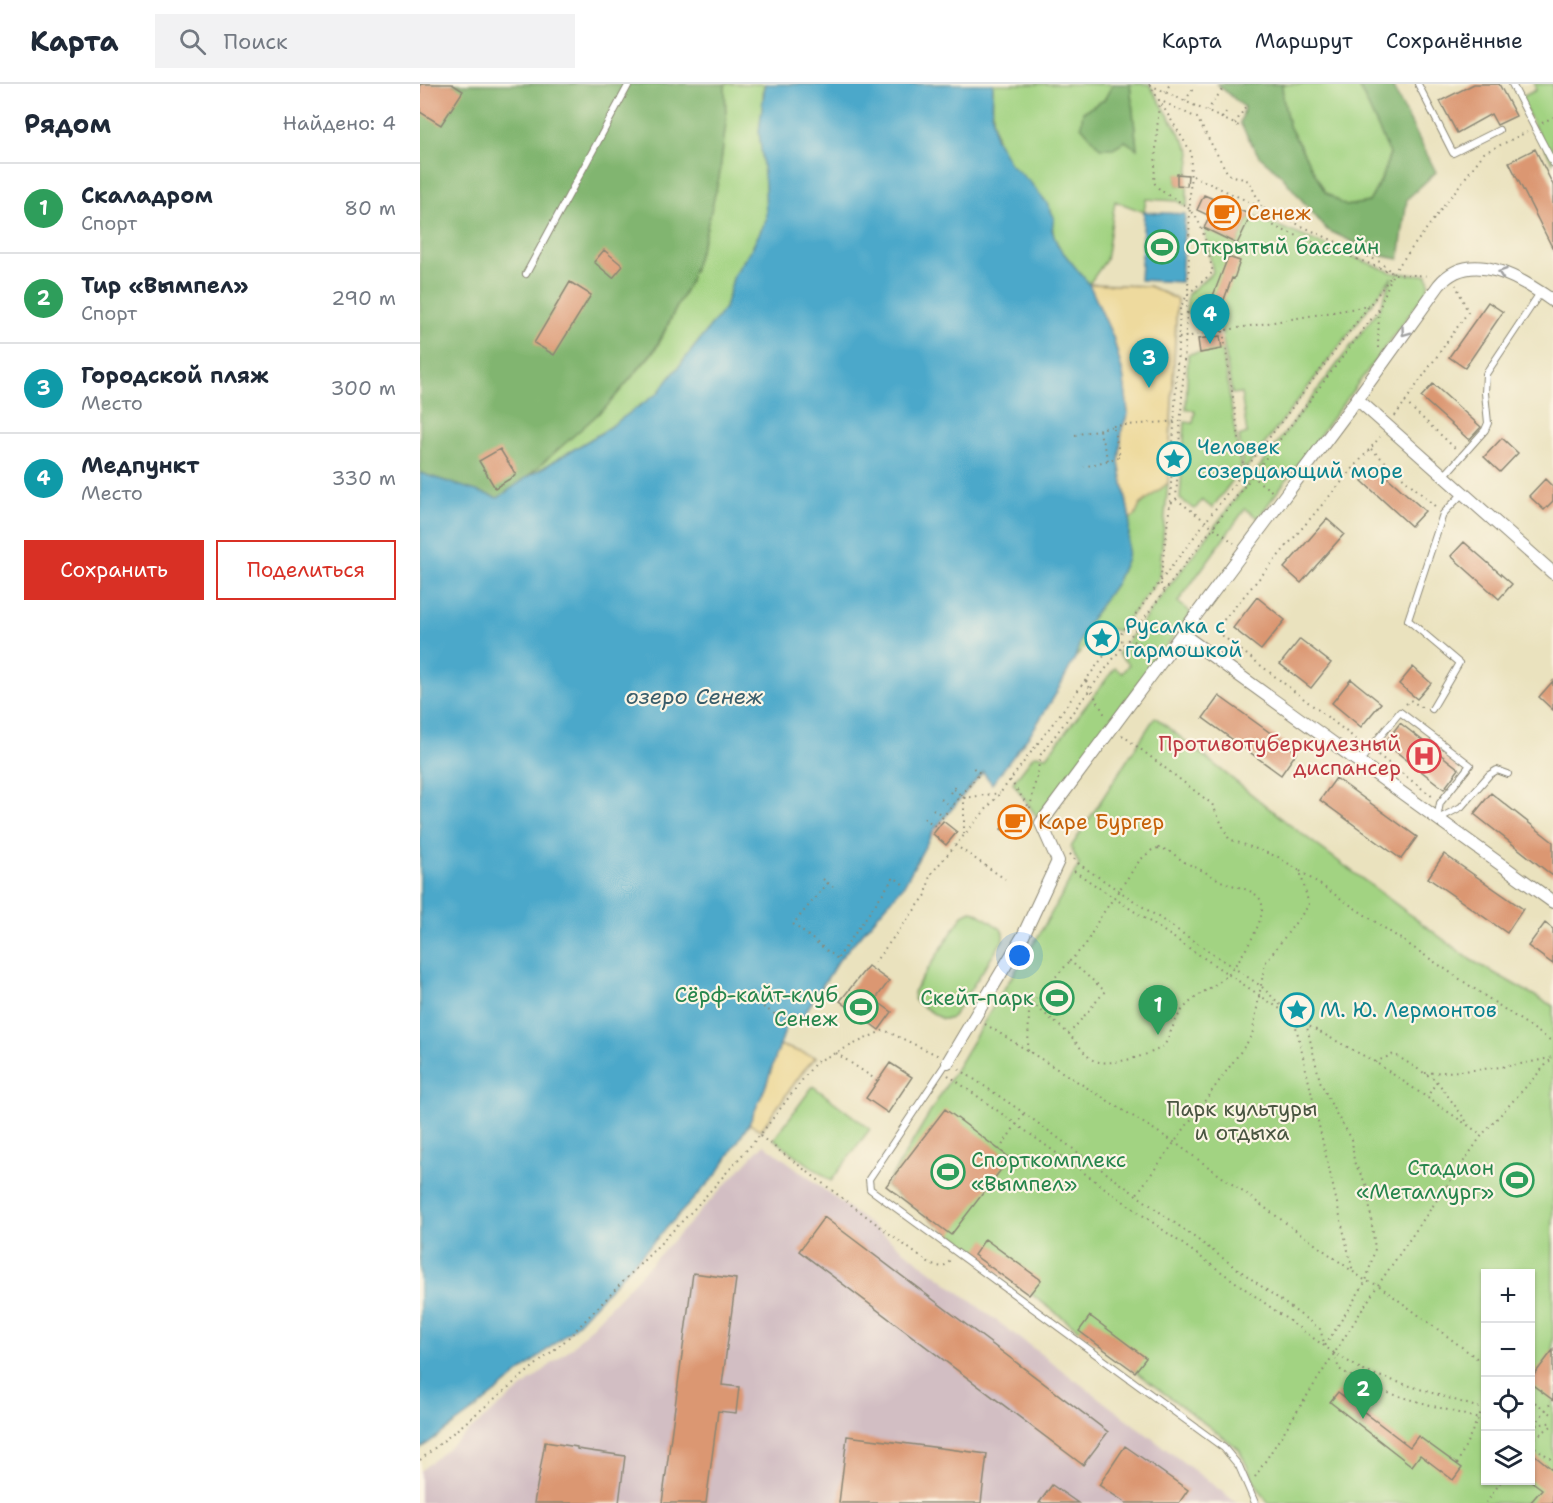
<!DOCTYPE html>
<html lang="ru">
<head>
<meta charset="utf-8">
<style>
  :root { --surface:#fff; --page:#f2f2f3; --text:#1f2937; --muted:#747a83; --line:#e0e1e3; --accent:#d93025 }
  body { margin:0; font-family:"Shantell Sans",sans-serif; background:var(--page); color:var(--text) }
  .controls { position:absolute; right:18px; bottom:18px; display:grid; overflow:hidden; border-radius:0px; box-shadow:0 2px 4px #0004 }
  .controls button { width:54px; height:54px; display:grid; place-items:center; padding:0; border:0; border-bottom:2px solid var(--line); background:var(--surface); color:var(--text); font:30px sans-serif }
  .you { position:absolute; left:600px; top:872px; width:21px; height:21px; margin:-15px; border:4px solid #fff; border-radius:50%; background:#1a73e8; box-shadow:0 0 0 9px #1a73e833 }
  .badge { display:grid; place-items:center; width:39px; height:39px; border-radius:50%; background:var(--accent); color:#fff; font-size:20px; font-weight:700 }
  .pin { position:absolute; translate:-50% -50px; filter:drop-shadow(0 2px 3px #0008) }
  .pin::after { content:''; position:absolute; top:32px; width:21px; height:18px; background:inherit; clip-path:polygon(0 0,100% 0,50% 100%) }
  .list { margin:0; padding:0; list-style:none }
  h2 { display:flex; justify-content:space-between; align-items:center; height:78px; margin:0; padding:0 24px; font-size:26px }
  h2 small { font-size:20px; font-weight:400; color:var(--muted) }
  .list li { display:grid; grid-template-columns:39px 1fr auto; gap:18px; align-items:center; box-sizing:border-box; height:90px; padding:0 24px; border-top:2px solid var(--line) }
  .list b { display:block; font-size:22px; white-space:nowrap }
  .list p { margin:0; font-size:20px; white-space:nowrap; color:var(--muted) }
  .list em { font-size:20px; font-style:normal; color:var(--muted) }
  .actions { display:flex; gap:12px; padding:18px 24px }
  .actions a { flex:1; padding:14px 0; border:2px solid var(--accent); border-radius:0px; text-align:center; font-size:21px; color:var(--accent) }
  .actions .main { background:var(--accent); color:#fff }
  .icon { flex:none; width:33px; height:33px; fill:none; stroke:currentColor; stroke-width:2; stroke-linecap:round; stroke-linejoin:round }
  .map { position:relative; flex:none; width:1133px; height:1419px; overflow:hidden }
  header { display:flex; align-items:center; gap:36px; box-sizing:border-box; height:84px; padding:0 30px; background:var(--surface); border-bottom:2px solid var(--line) }
  header strong { font-size:28px }
  nav { display:flex; gap:33px; margin-inline-start:auto; font-size:21px }
  .search { width:420px; height:54px; background:var(--page); display:flex; align-items:center; gap:15px; box-sizing:border-box; padding:0 21px; border-radius:0px; color:var(--muted); font-size:22px }
  main { display:flex }
  aside { flex:1; background:var(--surface) }
  .map>svg:first-child { display:block }
</style>
</head>
<body>
<header>
<strong>Карта</strong>
<div class="search"><svg class="icon" aria-label="search" viewBox="0 0 24 24"><circle cx="10" cy="10" r="6"/><path d="M15 15l6 6"/></svg>Поиск</div>
<nav><a>Карта</a><a>Маршрут</a><a>Сохранённые</a></nav>
</header>
<main>
<aside>
<h2>Рядом<small>Найдено: 4</small></h2>
<ul class="list">
<li><span class="badge" style="background:#2e9e5b">1</span><div><b>Скаладром</b><p>Спорт</p></div><em>80 m</em></li>
<li><span class="badge" style="background:#2e9e5b">2</span><div><b>Тир «Вымпел»</b><p>Спорт</p></div><em>290 m</em></li>
<li><span class="badge" style="background:#0f9aa8">3</span><div><b>Городской пляж</b><p>Место</p></div><em>300 m</em></li>
<li><span class="badge" style="background:#0f9aa8">4</span><div><b>Медпункт</b><p>Место</p></div><em>330 m</em></li>
</ul>
<div class="actions"><a class="main">Сохранить</a><a>Поделиться</a></div>
</aside>
<div class="map">
<svg width="1133" height="1419" viewBox="0 0 1133 1419">
  <rect width="100%" height="100%" fill="#fcf5e5"/>
  <filter id="ink" filterUnits="userSpaceOnUse"><feTurbulence type="fractalNoise" baseFrequency=".0167" numOctaves="2"/><feDisplacementMap in="SourceGraphic" scale="12" xChannelSelector="R" yChannelSelector="G"/><feConvolveMatrix kernelMatrix="1 2 1 2 8 2 1 2 1" color-interpolation-filters="sRGB"/></filter>
  <filter id="wash" filterUnits="userSpaceOnUse"><feTurbulence type="fractalNoise" baseFrequency=".008" numOctaves="4" result="noise"/><feDisplacementMap in="SourceGraphic" scale="24" xChannelSelector="R" yChannelSelector="G"/><feGaussianBlur stdDeviation="1.35" result="paint"/><feColorMatrix in="noise" values="0 0 0 0 0 0 0 0 0 0 0 0 0 0 0 0 0 1.4 0 .05"/><feComposite in="paint" operator="in"/></filter>
  <g filter="url(#wash)">
    <rect width="100%" height="100%" fill="#eae2be"/>
    <path fill="#d2bec3" d="M344 1060 817 1419H0V1387L151 1264Z"/>
    <path fill="#a2d382" stroke="#667f56" stroke-width="1.5" fill-rule="evenodd" d="M305 0H345L343 5 346 136 332 164 314 191 305 224 238 309 181 349 106 394 188 321 236 265 269 199 285 150 299 94 306 38Z
      M573 0H693L684 16 663 28 693 63 705 57 717 64 710 0H729L771 68 768 91H757V101L767 102V123L757 117 726 115 724 128 695 117 686 176 669 200C658 187 635 164 633 147 630 135 636 134 628 121 618 104 601 95 590 80 571 56 572 28 573 0Z
      M862 0H938L970 69 961 96 949 118 926 122 905 108 869 42 863 15Z
      M1114 0H1133V79L1100 14 1116 6Z
      M831 131 973 189 1007 191 1009 199 1006 208 838 434 825 425 758 518 771 529 649 694 617 733 593 699 594 697 614 671 627 672 695 584 702 589 709 580 698 570 959 225 972 193 824 387 819 352 827 349 821 309 812 310 798 225 778 229H766L768 210 793 188 784 144 817 160Z
      M802 265 821 385 792 424 782 416 775 425 760 415 765 338 773 339 775 327 766 325 768 270Z
      M748 399 739 495 699 547 682 543 655 574 664 545 696 499 707 474 710 435 715 432 720 421Z
      M735 633 870 741 1051 876 1133 922V1419H848L834 1397 819 1365 466 1102 582 908 617 854 659 781 651 763ZM1066 1190H1110V1396H1066Z
      M551 827 556 828 581 845 583 849V856L533 932 529 935H522L497 919 494 915 493 908 543 831Z
      M393 1002 450 1045 411 1097 354 1055Z"/>
    <path fill="#81b570" stroke="#56704e" stroke-width="1.5" d="M0 0H305L306 38 299 94 285 151 269 199 235 265 188 321 106 394 78 414 0 389Z
      M693 0H710L717 65 705 57 693 64H680L661 42 663 28 684 16Z
      M797 0H862L863 15 869 42 905 108 926 122 949 118 961 96 970 70 938 0H971L1016 88 987 115 979 175 963 172 907 146 860 90 839 72 820 39 823 30 824 23Z"/>
    <path fill="#eeda9e" stroke="#8c8264" stroke-width="1.5" d="M669 200 729 202 757 215 748 399 720 421 715 432 710 435 699 379 702 344 708 330 703 290 693 253Z
      M359 961 396 973 384 986 341 1046 329 1040 345 1004Z"/>
    <path fill="#4ca8ca" stroke="#3c6a7a" stroke-width="1.5" d="M345 0H573L572 28 575 53 590 80 610 98 627 119 634 133 632 146 638 162 669 200 693 253 703 290 707 319 708 330 702 344 699 379 710 435 707 474 696 499 664 545 655 574 634 613 613 646 572 700 563 688 514 746 484 801 419 876 383 932 369 935 345 1004 329 1040 297 1090 152 1245 57 1324 0 1365V389L78 414 106 394 181 349 238 309 305 224 314 191 332 164 346 136 345 100 339 48Z
      M724 128 765 130 761 198 720 196Z"/>
    <g id="blocks">
      <path fill="#db9772" d="M0 0H32L43 7 21 41 0 28Z
        M1054 0H1079L1096 32 1077 41 1071 30 1037 49 1020 17Z
        M1115 65 1133 101V165L1089 78Z
        M757 90 768 91 767 102 757 101Z
        M784 111 831 131 817 160 784 144 790 132 777 126Z
        M184 166 203 182 193 194 174 178Z
        M808 173 820 177 814 195 812 194 795 240 791 217Z
        M150 198 171 211 134 271 114 259Z
        M1068 218 1083 228 1045 284 1029 273Z
        M800 252 802 265 780 269 778 255Z
        M1013 300 1061 343 1049 356 1001 313Z
        M1082 354 1098 369 1080 388 1064 373Z
        M80 365 96 391 75 404 59 377Z
        M955 382 1005 427 991 442 942 397Z
        M1125 395 1133 403V417L1124 426 1109 412Z
        M907 435 924 450 881 499 864 484Z
        M1044 458 1092 500 1079 515 1031 472Z
        M837 513 865 536 841 566 813 544Z
        M880 555 911 579 891 604 860 580Z
        M993 583 1011 599 997 615 979 600Z
        M931 595 961 619 941 643 912 619Z
        M1133 597V626L1119 613Z
        M799 612 877 668 861 691 783 634Z
        M980 639 1039 685 1024 705 965 659Z
        M916 694 997 753 981 775 900 716Z
        M1071 709 1133 758V792L1054 730Z
        M596 723 608 731 593 753 581 745Z
        M523 737 537 748 526 761 513 750Z
        M1024 770 1103 825 1087 849 1008 794Z
        M1125 839 1133 845V880L1108 862Z
        M448 882 469 897 455 916 472 928 459 946 420 917Z
        M470 979 492 993 468 1029 446 1014Z
        M525 1025 590 1074 531 1151 466 1102Z
        M404 1133 688 1348 663 1381 379 1167Z
        M565 1155 621 1196 609 1211 554 1171Z
        M273 1189 316 1195 302 1301 319 1303 316 1329 298 1327 286 1419H242Z
        M670 1232 726 1274 715 1288 659 1247Z
        M1133 1266V1316L1110 1299V1296Z
        M918 1308 990 1363 998 1352 1042 1384 1033 1396 1000 1371 992 1382 910 1318Z
        M427 1352 567 1370 561 1419H419Z
        M125 1358 157 1363V1365L205 1372 199 1419H114Z
        M705 1362 768 1406 759 1419H706L679 1401Z
        M1115 1371 1133 1386V1419H1110L1122 1405 1110 1396V1376Z
        M632 1401 658 1419H619Z"/>
    </g>
  </g>
  <g filter="url(#ink)">
    <use href="#blocks" fill-opacity="0" stroke="#8a8674" stroke-width="1.5"/>
    <g fill="none" stroke-linecap="round" stroke-linejoin="round">
      <defs>
        <path id="service" d="M998 0 1033 69 1079 46
          M1092 0 1133 79
          M106 190 209 0
          M1024 392 1065 346 1068 339 1065 309 1066 290 1120 209
          M1012 625 1039 579 988 536 1023 430 1043 409
          M939 678 980 628 1050 681 1020 719 1017 735
          M1018 735 1041 723 1069 691 1077 686 1088 690
          M527 978 449 1095 450 1105 804 1364 819 1382 835 1419"/>
        <path id="minor" d="M937 315 1133 489
          M762 550 1133 818
          M528 978 603 852 638 777 621 739 937 315 1019 201C1051 163 1102 195 1133 217"/>
      </defs>
      <use href="#service" stroke="#8a8674" stroke-width="8"/>
      <use href="#minor" stroke="#8a8674" stroke-width="14"/>
      <path stroke="#8a8674" stroke-width="2" stroke-dasharray="1.5 4.5" stroke-linecap="butt" d="M729 0 771 68 768 210 756 415 750 420
        M730 1 821 43
        M745 8 750 0
        M765 17 774 3
        M787 27 804 3
        M802 34 806 28
        M1122 39 1133 33
        M815 40 827 20
        M773 92 960 178 970 187
        M973 189 1064 69 1107 48
        M975 190 1011 192
        M788 227 791 248
        M767 229 776 230 780 250
        M803 247 824 387 853 408
        M759 254 949 222
        M958 264 959 225
        M985 318 1036 365
        M975 332 1048 228 1036 201
        M693 342 760 337
        M679 346 688 376
        M655 351 693 342 700 373 664 383
        M951 365 1016 423
        M756 415 814 459
        M695 557 708 556 737 562
        M666 597 685 631
        M986 620 990 616 1003 624
        M702 651 792 720 809 755 858 773 880 787 889 821 845 879 832 952 716 1111
        M941 659 795 546 960 353
        M958 671 1013 713
        M590 696 609 723
        M534 705 544 714
        M530 709 537 700
        M521 715 531 722
        M610 724 621 670 959 225 973 189 857 144 849 138 829 97 808 90 777 34 739 16 734 98C740 110 757 114 767 123 785 138 787 166 793 188L768 210 760 224 750 420 740 498 745 509
        M513 725 523 732
        M504 734 515 742 560 689 552 683
        M544 750V714L580 709
        M535 761 585 795
        M738 764C750 765 756 773 766 779 777 784 788 789 799 796 811 803 831 803 840 815 851 831 818 880 806 892 794 903 777 910 766 922 754 934 752 948 744 962 731 971 685 985 671 975 663 968 656 958 649 950L685 907 650 877 666 860 679 835 720 776 732 766Z
        M650 770 659 780 841 902 874 934 933 1188
        M654 787 869 931
        M880 787 1133 958
        M403 795 413 803
        M408 799 373 840 419 876
        M418 874 474 793 484 801
        M454 879 506 811 510 791 581 708 970 194
        M612 919 649 950
        M338 920 368 938
        M874 934 955 978 1062 1051
        M886 939 900 997 915 1028 932 1055 934 1078 947 1102 955 1165 946 1197 905 1262
        M565 940 754 1058 946 1197 958 1201 1066 1281
        M608 967 609 928 612 919 650 877
        M416 969 458 997
        M955 978 974 970 1017 997 1007 1013
        M539 985 604 1029 900 1245 905 1262
        M1005 989C1049 987 1090 984 1133 973
        M528 991 914 1269 946 1288 1066 1326
        M1017 997 1049 1041
        M340 1052 511 1181 523 1183 530 1176
        M579 1066 604 1029
        M914 1269 919 1285 951 1304 1066 1337
        M1110 1315 1133 1331
        M1110 1342 1133 1338
        M1110 1352 1114 1342 1133 1316
        M1110 1357 1133 1341
        M1110 1360 1133 1376
        M0 1376 146 1256 275 1124 340 1051 396 978 464 946 519 972
        M1037 1380 1062 1326
        M835 1393 958 1201 1062 1051 1133 973
        M1066 1419 1082 1396"/>
      <use href="#service" stroke="#fff" stroke-width="6"/>
      <use href="#minor" stroke="#fff" stroke-width="12"/>
    </g>
    <defs><path id="oneway-chevron" d="M-2-3.5L2.5 0L-2 3.5" fill="none" stroke-width="1.6" stroke-linecap="round" stroke-linejoin="round" transform="scale(1.5)"/></defs>
    <g stroke="#a0a0a0">
      <use href="#oneway-chevron" transform="translate(1082 189) rotate(-161)"/>
      <use href="#oneway-chevron" transform="translate(985 248) rotate(126)"/>
    </g>
  </g>
  <defs>
    <symbol id="cafe-ring" viewBox="-11 -11 22 22"><circle r="9.5" fill="#fcf5e5" stroke="#e8710a" stroke-width="1.5"/><path d="M-5.5-4.5H6V0H3Q3 3.5 0 3.5H-2.5Q-5.5 3.5-5.5 0ZM3-3.2v2h1.7v-2ZM-6 4.5H4V6H-6Z" fill="#e8710a"/></symbol>
    <symbol id="stadium-ring" viewBox="-11 -11 22 22"><circle r="9.5" fill="#fcf5e5" stroke="#2e9e5b" stroke-width="1.5"/><path d="M0-5a6.5 5 0 1 0 0 10a6.5 5 0 1 0 0-10ZM-3.5-1.8h7v3.6h-7Z" fill="#2e9e5b"/></symbol>
    <symbol id="sight-ring" viewBox="-11 -11 22 22"><circle r="9.5" fill="#fcf5e5" stroke="#0f9aa8" stroke-width="1.5"/><path d="M0-6L1.8-2.2L6-1.7L2.9 1.2L3.7 5.4L0 3.3L-3.7 5.4L-2.9 1.2L-6-1.7L-1.8-2.2Z" fill="#0f9aa8"/></symbol>
    <symbol id="hospital-ring" viewBox="-11 -11 22 22"><circle r="9.5" fill="#fcf5e5" stroke="#e0444e" stroke-width="1.5"/><path d="M-5-5h3v3.5h4V-5h3V5h-3V1.5h-4V5h-3Z" fill="#e0444e"/></symbol>
  </defs>
  <g fill-rule="evenodd">
    <use href="#cafe-ring" x="785" y="110" width="38" height="38"/>
    <use href="#stadium-ring" x="723" y="144" width="38" height="38"/>
    <use href="#sight-ring" x="735" y="356" width="38" height="38"/>
    <use href="#sight-ring" x="663" y="535" width="38" height="38"/>
    <use href="#hospital-ring" x="985" y="653" width="38" height="38"/>
    <use href="#cafe-ring" x="576" y="719" width="38" height="38"/>
    <use href="#stadium-ring" x="618" y="895" width="38" height="38"/>
    <use href="#stadium-ring" x="422" y="904" width="38" height="38"/>
    <use href="#sight-ring" x="858" y="907" width="38" height="38"/>
    <use href="#stadium-ring" x="509" y="1069" width="38" height="38"/>
    <use href="#stadium-ring" x="1078" y="1077" width="38" height="38"/>
  </g>
  <g text-anchor="middle" stroke-width="4.5" stroke-linejoin="round" paint-order="stroke">
    <g font-size="21" fill="#c56008" stroke="#fcf5e5" text-anchor="start">
      <text x="827" y="136">Сенеж</text>
      <text x="618" y="745">Каре Бургер</text>
    </g>
    <g font-size="21" fill="#27864d" stroke="#fcf5e5" text-anchor="end">
      <text x="765" y="170" text-anchor="start">Открытый бассейн</text>
      <text x="418" y="918">Сёрф-кайт-клуб<tspan x="418" dy="24">Сенеж</tspan></text>
      <text x="614" y="921">Скейт-парк</text>
      <text x="551" y="1083" text-anchor="start">Спорткомплекс<tspan x="551" dy="24">«Вымпел»</tspan></text>
      <text x="1074" y="1091">Стадион<tspan x="1074" dy="24">«Металлург»</tspan></text>
    </g>
    <g font-size="21" fill="#0d838f" stroke="#fcf5e5" text-anchor="start">
      <text x="777" y="370">Человек<tspan x="777" dy="24">созерцающий море</tspan></text>
      <text x="705" y="549">Русалка с<tspan x="705" dy="24">гармошкой</tspan></text>
      <text x="900" y="933">М. Ю. Лермонтов</text>
    </g>
    <g font-size="21" fill="#be3a42" stroke="#fcf5e5" text-anchor="end">
      <text x="981" y="667">Противотуберкулезный<tspan x="981" dy="24">диспансер</tspan></text>
    </g>
    <g font-size="21" fill="#495541" stroke="#fcf5e5">
      <text x="822" y="1032">Парк культуры<tspan x="822" dy="24">и отдыха</tspan></text>
    </g>
    <g font-size="22" font-style="italic" fill="#385d6b" stroke="#fcf5e5">
      <text x="274" y="620">озеро Сенеж</text>
    </g>
  </g>
</svg>
<div class="controls">
<button>+</button>
<button>−</button>
<button><svg class="icon" aria-label="locate" viewBox="0 0 24 24"><circle cx="12" cy="12" r="6"/><path d="M12 2v4M12 18v4M2 12h4M18 12h4"/></svg></button>
<button><svg class="icon" aria-label="layers" viewBox="0 0 24 24"><path d="M12 4l9 5-9 5-9-5zM3 14l9 5 9-5"/></svg></button>
</div>
<div class="you"></div>
<div class="pin badge" style="left:738px;top:951px;background:#2e9e5b">1</div>
<div class="pin badge" style="left:943px;top:1335px;background:#2e9e5b">2</div>
<div class="pin badge" style="left:729px;top:304px;background:#0f9aa8">3</div>
<div class="pin badge" style="left:790px;top:260px;background:#0f9aa8">4</div>
</div>
</main>
</body>
</html>
